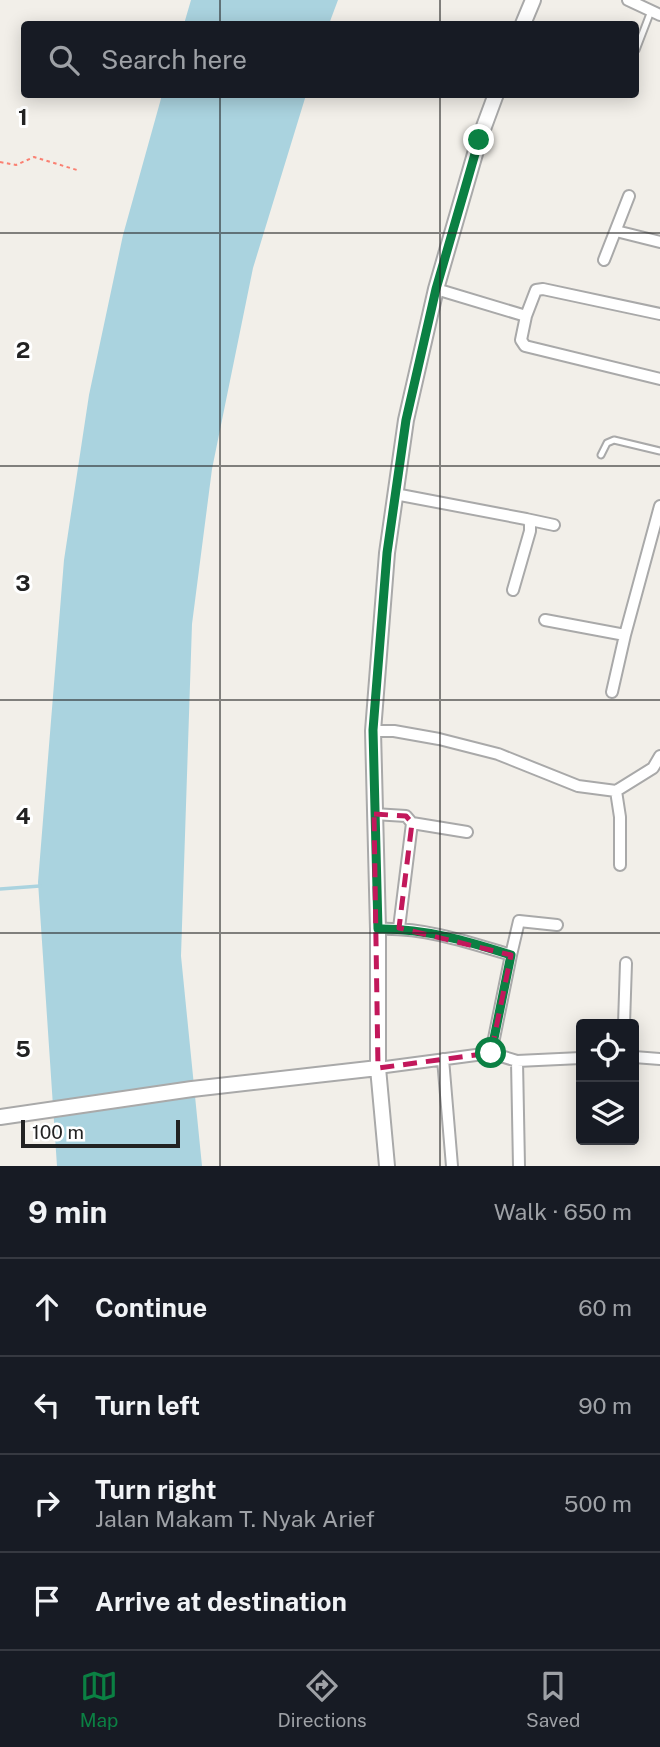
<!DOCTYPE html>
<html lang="en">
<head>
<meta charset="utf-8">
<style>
  :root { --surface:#171b24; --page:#20242c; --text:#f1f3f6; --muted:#9ea1a6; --line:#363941; --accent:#0b8043 }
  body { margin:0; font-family:"Public Sans",sans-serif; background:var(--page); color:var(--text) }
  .controls { position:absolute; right:21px; bottom:21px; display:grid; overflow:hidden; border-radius:7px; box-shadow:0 4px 18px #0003 }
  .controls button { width:63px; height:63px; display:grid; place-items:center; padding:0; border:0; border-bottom:2px solid var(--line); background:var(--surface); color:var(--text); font:35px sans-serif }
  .scale { position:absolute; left:21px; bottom:18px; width:159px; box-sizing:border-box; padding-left:7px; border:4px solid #222; border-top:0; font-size:19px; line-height:24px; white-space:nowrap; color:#222; -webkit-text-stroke:5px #fff; paint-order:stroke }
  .stop { position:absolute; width:21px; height:21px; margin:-16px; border:5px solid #0b8043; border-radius:50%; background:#fff }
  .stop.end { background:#0b8043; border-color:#fff; box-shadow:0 2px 7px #0008 }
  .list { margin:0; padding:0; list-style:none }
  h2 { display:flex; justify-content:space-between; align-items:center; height:91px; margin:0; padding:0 28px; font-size:30px }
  h2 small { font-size:23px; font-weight:400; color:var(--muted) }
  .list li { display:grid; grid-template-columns:46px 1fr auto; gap:21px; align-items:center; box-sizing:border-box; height:98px; padding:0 28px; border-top:2px solid var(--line) }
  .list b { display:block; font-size:26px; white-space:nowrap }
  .list p { margin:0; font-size:23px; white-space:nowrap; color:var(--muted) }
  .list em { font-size:23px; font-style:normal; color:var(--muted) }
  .icon { flex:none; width:38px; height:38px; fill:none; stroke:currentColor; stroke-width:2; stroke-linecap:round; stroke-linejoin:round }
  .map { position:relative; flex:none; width:660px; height:1166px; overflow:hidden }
  .search { position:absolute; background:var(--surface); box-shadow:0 4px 18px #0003; left:21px; right:21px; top:21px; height:77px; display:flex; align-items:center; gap:18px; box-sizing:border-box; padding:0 24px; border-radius:7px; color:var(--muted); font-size:26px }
  .sheet { height:483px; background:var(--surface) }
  nav { display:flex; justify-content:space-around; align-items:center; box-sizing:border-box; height:98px; border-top:2px solid var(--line); background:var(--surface); font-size:19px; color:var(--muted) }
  nav a { display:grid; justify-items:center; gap:4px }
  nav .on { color:var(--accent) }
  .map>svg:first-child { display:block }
</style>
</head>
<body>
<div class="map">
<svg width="660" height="1166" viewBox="0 0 660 1166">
  <rect width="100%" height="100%" fill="#f2efe9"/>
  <path fill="#aad3df" d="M191 0H338L329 24H184Z
    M162 95H306L253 268 212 469 192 624 181 956 202 1166H57L38 882 64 560 89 395 123 235Z"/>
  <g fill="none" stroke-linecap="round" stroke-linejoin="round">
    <path stroke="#aad3df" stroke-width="3.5" d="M0 889 40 886"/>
    <defs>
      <path id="service" d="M636 50 651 11
        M601 455 607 443 614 440 660 451"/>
      <path id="minor" d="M628 0 660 15
        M616 231 660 242
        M604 260 629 196
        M436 289 526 316 536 290 543 289 660 314
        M526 316 521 340 525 346 660 379
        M395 494 526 519 530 522V531L513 590
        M526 519 554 525
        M545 620 625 635
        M612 692 625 635 660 506
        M373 731H394L439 739 498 754 578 786 616 791 653 768 660 756
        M616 791 620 817V865
        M374 814 406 816 412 823 467 832
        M399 928 412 823
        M378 929C424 927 468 942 511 955L491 1053
        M511 955 519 921 557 925
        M624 1024 626 963
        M634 1057 660 1059
        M443 1059 452 1166
        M517 1061 519 1166
        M378 1068 491 1053 517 1061 581 1058"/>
      <path id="tertiary" d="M523 24 533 0
        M0 1117 192 1089 378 1068
        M387 1166 378 1068V929L373 731 387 553 406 420 436 289 479 140 496 94"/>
    </defs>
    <use href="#service" stroke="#a9a9a9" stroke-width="9"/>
    <use href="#minor" stroke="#a9a9a9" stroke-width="14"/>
    <use href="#tertiary" stroke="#a9a9a9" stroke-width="18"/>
    <path stroke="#fa8072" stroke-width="2" stroke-dasharray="3.5 3.5" stroke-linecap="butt" d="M0 162 16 165 34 157 77 170"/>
    <use href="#service" stroke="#fff" stroke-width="5"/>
    <use href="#minor" stroke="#fff" stroke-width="10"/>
    <use href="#tertiary" stroke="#fff" stroke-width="14"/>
  </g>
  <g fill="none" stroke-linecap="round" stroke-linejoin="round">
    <path stroke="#0b8043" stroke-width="9" d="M479 140 436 289 406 420 387 553 373 730 378 929C424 928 467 941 511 955L491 1053"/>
  </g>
  <path fill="none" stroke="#c2185b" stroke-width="5" stroke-dasharray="14 9" stroke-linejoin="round" d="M374 814 406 816 412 823 399 928 511 955 491 1053 378 1068Z"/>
  <path fill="none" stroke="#222" stroke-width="2" stroke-opacity="0.55" d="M220 0V24M440 0V24M220 94V1166M440 94V1166M0 233H660M0 466H660M0 700H660M0 933H660"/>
  <g font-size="23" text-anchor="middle" font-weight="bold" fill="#222" stroke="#fff" stroke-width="6" stroke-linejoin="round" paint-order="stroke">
    <text x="23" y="125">1</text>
    <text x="23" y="358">2</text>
    <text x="23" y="591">3</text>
    <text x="23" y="824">4</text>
    <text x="23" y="1057">5</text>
  </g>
</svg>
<div class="controls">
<button><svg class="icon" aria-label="locate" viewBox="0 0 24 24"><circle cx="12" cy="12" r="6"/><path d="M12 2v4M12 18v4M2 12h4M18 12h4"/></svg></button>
<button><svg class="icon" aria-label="layers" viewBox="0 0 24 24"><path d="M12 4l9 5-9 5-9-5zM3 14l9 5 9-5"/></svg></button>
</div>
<div class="scale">100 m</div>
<div class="stop" style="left:491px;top:1053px"></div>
<div class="stop end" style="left:479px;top:140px"></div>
<div class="search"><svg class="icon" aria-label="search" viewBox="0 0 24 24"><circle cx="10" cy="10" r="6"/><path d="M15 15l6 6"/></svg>Search here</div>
</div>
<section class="sheet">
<h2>9 min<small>Walk · 650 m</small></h2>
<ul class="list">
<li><svg class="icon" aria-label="ahead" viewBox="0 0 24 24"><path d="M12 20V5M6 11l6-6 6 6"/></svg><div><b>Continue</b></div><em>60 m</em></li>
<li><svg class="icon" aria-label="left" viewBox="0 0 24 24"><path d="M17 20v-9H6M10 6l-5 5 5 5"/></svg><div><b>Turn left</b></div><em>90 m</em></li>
<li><svg class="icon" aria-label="right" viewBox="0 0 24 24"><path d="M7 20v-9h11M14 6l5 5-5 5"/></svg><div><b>Turn right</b><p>Jalan Makam T. Nyak Arief</p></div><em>500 m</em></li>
<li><svg class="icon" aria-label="arrive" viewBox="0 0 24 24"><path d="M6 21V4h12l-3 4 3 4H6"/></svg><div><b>Arrive at destination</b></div></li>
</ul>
</section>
<nav>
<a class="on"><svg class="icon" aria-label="map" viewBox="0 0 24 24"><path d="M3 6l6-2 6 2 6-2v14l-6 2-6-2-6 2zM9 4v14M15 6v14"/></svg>Map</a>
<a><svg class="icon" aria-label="directions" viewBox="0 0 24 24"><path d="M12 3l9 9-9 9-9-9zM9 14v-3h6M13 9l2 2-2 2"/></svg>Directions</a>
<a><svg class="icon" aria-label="saved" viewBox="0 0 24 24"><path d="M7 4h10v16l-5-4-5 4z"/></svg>Saved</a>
</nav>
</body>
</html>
